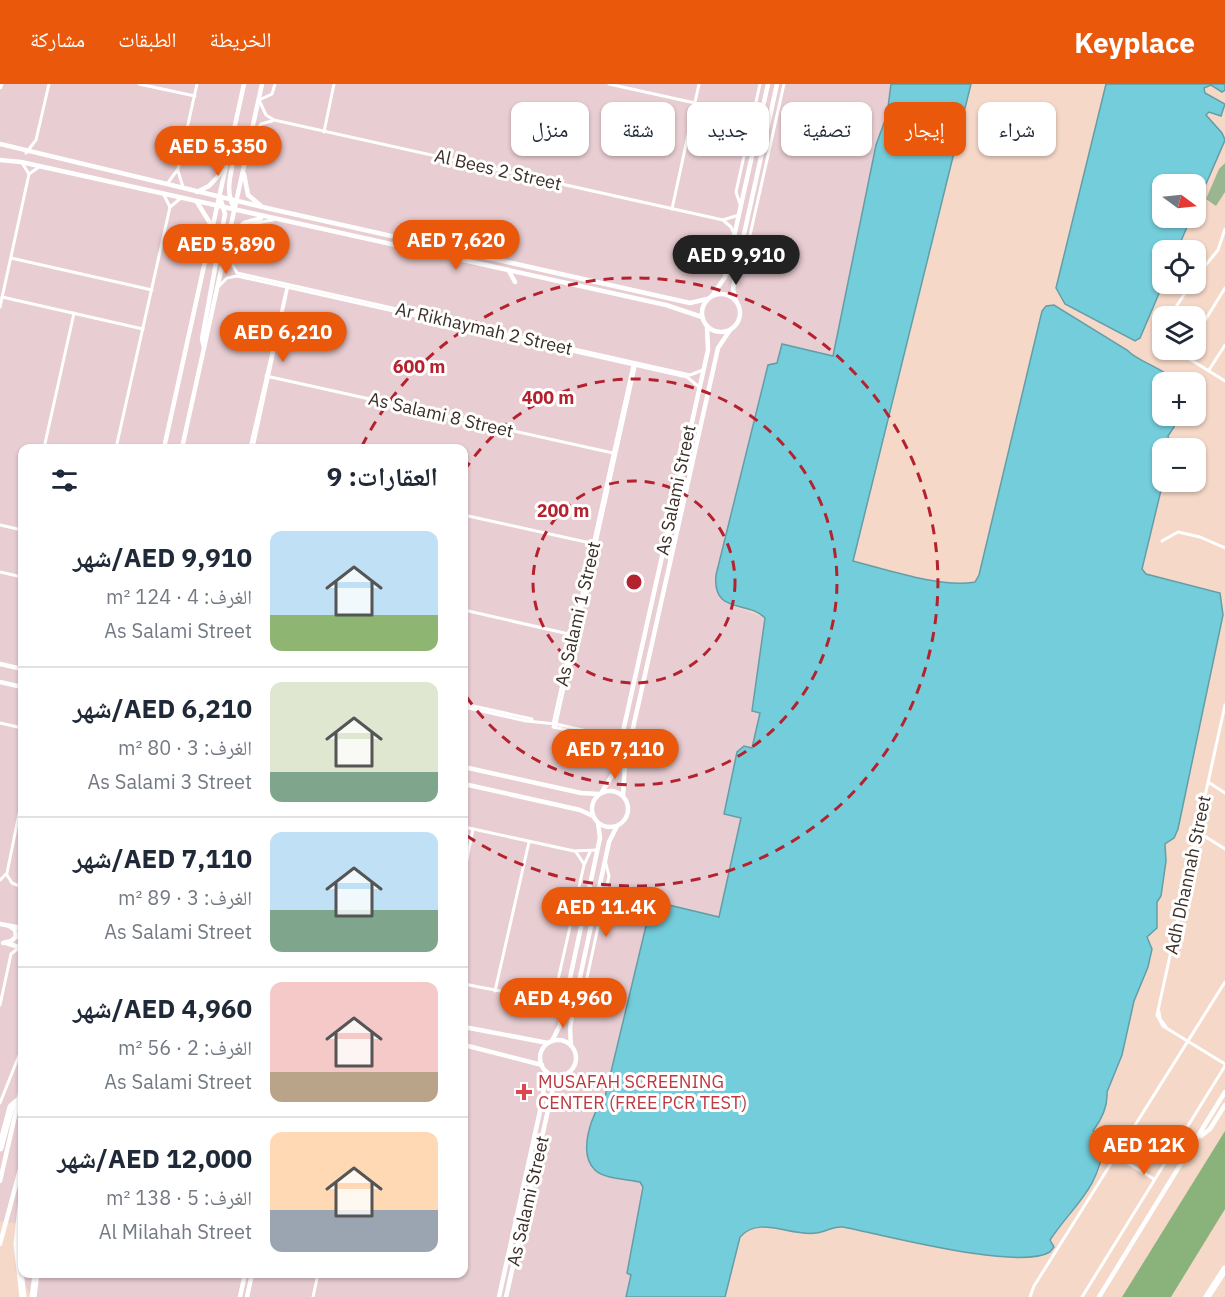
<!DOCTYPE html>
<html lang="ar">
<meta charset="utf-8">
<style>
body{margin:0;font-family:"IBM Plex Sans","Noto Naskh Arabic",sans-serif;background:#f2f2f3;color:#1f2937;direction:rtl;height:100vh;display:flex;flex-direction:column;font-size:22px;white-space:nowrap}
*{box-sizing:border-box;margin:0}
p{font-size:20px;color:#747a83}
.icon{flex:none;width:33px;height:33px;fill:none;stroke:currentColor;stroke-width:2;stroke-linecap:round;stroke-linejoin:round}
.map{position:relative;flex:1;overflow:hidden;direction:ltr}
.sheet{position:absolute;left:18px;top:360px;width:450px;height:834px;display:flex;flex-direction:column;background:#fff;border-radius:12px;box-shadow:0 2px 4px #0004;direction:rtl}
.sheet>*{flex:none}
.banner{position:absolute;left:486px;top:18px;width:570px;height:54px;direction:rtl;display:flex;gap:12px}
.needle{width:39px;rotate:105deg}
.fabs{position:absolute;left:1152px;top:90px;display:grid;gap:12px}
.fabs a{display:grid;place-items:center;width:54px;height:54px;border-radius:12px;background:#fff;box-shadow:0 2px 4px #0004;font-size:30px}
.price{position:absolute;translate:-50% -51px;padding:0 14px;border-radius:21px;background:#ea580c;color:#fff;font-size:20px;line-height:39px;filter:drop-shadow(0 2px 3px #0008)}
.price::after{content:'';position:absolute;left:50%;top:36px;width:18px;height:14px;margin-left:-9px;background:inherit;clip-path:polygon(0 0,100% 0,50% 100%)}
.price.active{background:#222;color:#fff}
ul{padding:0;list-style:none}
li{display:flex;align-items:center;gap:18px;height:150px;padding:0 30px}
li+li{border-top:2px solid #e0e1e3}
li span{display:grid;place-items:center;flex:none;width:168px;height:120px;border-radius:12px;color:#555}
li>.icon{margin-inline-start:auto}
span .icon{width:72px;height:72px;fill:#fffc;stroke-width:1}
li b{font-size:26px}
h2{display:flex;justify-content:space-between;align-items:center;height:72px;padding:0 30px;font-size:26px}
.pill{padding:0 21px;border-radius:12px;background:#fff;box-shadow:0 2px 4px #0004;font-size:21px;line-height:54px}
.pill.active{background:#ea580c;color:#fff}
header{display:flex;align-items:center;gap:36px;box-sizing:border-box;height:84px;padding:0 30px;background:#ea580c;color:#fff}
header strong{font-size:28px}
nav{display:flex;gap:33px;margin-inline-start:auto;font-size:21px}
.map>svg:first-child{display:block}
.industrial{fill:#e8cdd2}
.green{fill:#99b690}
.forest{fill:#8ab37c}
.water{fill:#74cddb;stroke:#639ea6;stroke-width:1.5}
.lines{fill:none;stroke-linecap:round;stroke-linejoin:round}
.street{stroke:#fff;stroke-width:3}
.secondary{stroke:#fff;stroke-width:4.5}
.highway{stroke:#fff;stroke-width:7}
.ring{fill:none;stroke:#b4222e;stroke-width:3;stroke-dasharray:10 8}
.health-dot{fill:#e0444e;stroke:#fff;stroke-width:2}
.labels{text-anchor:middle;stroke-width:6;stroke-linejoin:round;paint-order:stroke}
.street-label{font-size:18px;fill:#3b3029;stroke:#fff}
.health-label{font-size:18px;fill:#be3a42;stroke:#fff;text-anchor:start}
.centre{fill:#b4222e;stroke:#fff;stroke-width:3}
.ring-label{font-size:18px;text-anchor:middle;font-weight:bold;fill:#b4222e;stroke:#fff;stroke-width:6;stroke-linejoin:round;paint-order:stroke}
</style>
<header>
<strong>Keyplace</strong>
<nav><a>الخريطة</a><a>الطبقات</a><a>مشاركة</a></nav>
</header>
<div class="map">
<svg width="1225" height="1213" viewBox="0 0 1225 1213">
<rect width="100%" height="100%" fill="#f5d8c8"/>
<path class="industrial" d="M0 0H891L887 31 876 61 833 272 782 260 777 279 768 281 716 491 733 522 765 534 752 627 760 629 752 664 725 730 741 734 719 833 652 817 605 1013 597 1023 586 1059 600 1089 640 1098 643 1103 627 1189 631 1190 626 1213H31L22 1193V1156V1190H464V364H22V1140L0 1137Z"/>
<path class="green" d="M1225 79V108L1216 122 1206 115 1219 85Z"/>
<path class="forest" d="M1225 1047V1125L1171 1213H1122Z"/>
<g class="water">
<path d="M891 0H971L853 477C888 486 940 504 975 498L979 491 1042 227 1046 222 1054 221 1127 266C1138 278 1162 283 1177 298H1162V332L1177 333 1174 343 1168 352 1171 364H1162L1163 398 1142 485 1146 490 1220 509 1223 531 1178 745 1174 754 1165 760 1166 777 1161 812 1157 818V844L1147 853 1152 865 1148 883 1134 917 1122 971 1107 1008C1108 1023 1102 1035 1093 1047L1104 1058C1099 1106 1074 1120 1050 1156L1054 1163 1050 1168C1018 1187 884 1151 843 1143 832 1142 826 1148 816 1149 791 1153 759 1131 740 1153L725 1213H626L631 1191 627 1189 643 1103 640 1098C627 1095 604 1095 595 1086 577 1069 592 1028 605 1013L652 817 719 833 741 734 724 730 737 668 744 662 752 664 760 629 752 627 765 534C748 516 712 531 716 491L768 281 777 279 782 260 833 272 876 61 887 31Z"/>
<path d="M1106 0H1225V6L1222 8 1211 1 1204 4 1205 9 1225 20 1221 32 1209 28 1206 31 1222 49 1225 56 1196 123V100H1162V134H1191L1177 166H1162L1163 200 1140 254 1135 257 1065 220 1056 204Z"/>
</g>
<g class="lines">
<g class="street">
<path d="M139 0 195 12"/>
<path d="M275 0 272 10 259 16 266 31 274 36 723 136 739 131"/>
<path d="M609 0 695 19"/>
<path d="M324 48 334 0"/>
<path d="M252 52 261 40 272 37"/>
<path d="M26 69 36 56 49 0"/>
<path d="M22 79 29 90"/>
<path d="M178 87 183 103"/>
<path d="M167 100 178 85 197 0"/>
<path d="M164 111 170 123"/>
<path d="M740 120 736 108 760 0"/>
<path d="M672 125 699 0"/>
<path d="M273 136C240 141 238 145 231 178L237 189 690 291 703 286"/>
<path d="M724 137 731 143 734 150"/>
<path d="M11 174 152 206"/>
<path d="M737 182 744 178 784 0"/>
<path d="M1196 193 1218 166 1225 145"/>
<path d="M219 202 227 194 237 192 687 293 699 303"/>
<path d="M2 213 143 245"/>
<path d="M0 223 29 90 39 83"/>
<path d="M1170 232 1191 200"/>
<path d="M1162 244 1158 252 1162 258"/>
<path d="M1196 251 1225 204"/>
<path d="M1175 266 1225 297"/>
<path d="M1209 286 1225 261"/>
<path d="M266 292 613 369"/>
<path d="M44 364 74 229"/>
<path d="M116 364 170 123 181 114"/>
<path d="M250 364 287 203"/>
<path d="M253 364 288 202"/>
<path d="M464 431 595 460"/>
<path d="M0 441 22 446"/>
<path d="M1162 457 1178 448 1200 453 1225 464"/>
<path d="M0 488 22 493"/>
<path d="M464 526 573 551"/>
<path d="M464 620 532 635"/>
<path d="M1225 621 1157 931 1163 942 1225 980"/>
<path d="M464 623 526 637"/>
<path d="M527 637 556 640 636 279"/>
<path d="M0 639 22 644"/>
<path d="M556 640 609 652 622 648"/>
<path d="M553 643 609 655 618 665"/>
<path d="M555 643 553 640 633 281"/>
<path d="M1208 698 1225 709"/>
<path d="M464 743 574 767 597 766"/>
<path d="M1198 748 1225 765"/>
<path d="M576 768 584 780"/>
<path d="M464 790 473 745"/>
<path d="M7 791 12 799 22 803"/>
<path d="M0 796 7 789 22 715"/>
<path d="M464 900C496 907 536 910 562 930"/>
<path d="M495 907 529 758"/>
<path d="M0 921 11 870 20 863"/>
<path d="M556 923 555 909 584 781 590 768"/>
<path d="M574 925 585 903 609 792 605 776"/>
<path d="M1159 928 1160 935 1166 943"/>
<path d="M0 1019 22 964"/>
<path d="M1116 1072 1154 1095"/>
<path d="M313 1213 318 1190"/>
<path d="M1030 1213 1034 1202 1225 898"/>
<path d="M1082 1213 1225 982"/>
</g>
<g class="secondary">
<path d="M0 3 1 0"/>
<path d="M234 52C239 77 220 102 235 125"/>
<path d="M0 60 271 125 690 219 707 215"/>
<path d="M0 76 21 78 666 221 702 233"/>
<path d="M244 90 248 111 260 121"/>
<path d="M197 108 209 102 224 86"/>
<path d="M197 118 213 144"/>
<path d="M229 155 244 139 261 134"/>
<path d="M509 187 515 198"/>
<circle cx="721" cy="229" r="19"/>
<path d="M712 212 725 193 768 0"/>
<path d="M736 217 733 205 737 182 777 0"/>
<path d="M204 263 202 255 225 130 220 113"/>
<path d="M164 364 244 0"/>
<path d="M182 364 262 0"/>
<path d="M0 580 22 585"/>
<path d="M0 598 22 603"/>
<path d="M464 683 581 709 599 710"/>
<path d="M464 700 580 726 593 732"/>
<circle cx="610" cy="725" r="18"/>
<path d="M602 708 614 688 708 266 707 242"/>
<path d="M623 712 625 680 718 264 730 246"/>
<path d="M0 840 22 844"/>
<path d="M3 859 11 857 16 853 15 846 9 842"/>
<path d="M6 859 22 864"/>
<path d="M464 943 548 959"/>
<circle cx="558" cy="974" r="18"/>
<path d="M552 957 560 941 600 754 598 739"/>
<path d="M464 961 542 981"/>
<path d="M571 962 570 944 573 926 609 758 617 742"/>
<path d="M1201 1052 1210 1045 1225 1021"/>
<path d="M0 1097 22 1001"/>
<path d="M0 1160 22 1078"/>
<path d="M240 1213 245 1190"/>
<path d="M247 1213 252 1190"/>
<path d="M499 1213 542 1018 546 987"/>
<path d="M506 1213 553 1004 564 990"/>
<path d="M1099 1213 1225 1008"/>
</g>
<g class="highway">
<path d="M0 1064 11 1023 19 1016"/>
<path d="M22 1113 17 1160 23 1213"/>
<path d="M33 1213 36 1190"/>
<path d="M1207 1213 1225 1185"/>
</g>
</g>
<g class="ring">
<circle cx="634" cy="498" r="101"/>
<path d="M464 387A203 203 0 1 1 464 609"/>
<path d="M362 362A304 304 0 1 1 464 750"/>
</g>
<path class="health-dot" d="M521 999h6v6h6v6h-6v6h-6v-6h-6v-6h6z"/>
<g class="labels">
<g class="street-label">
<text transform="translate(498 86) rotate(13)" y="6">Al Bees 2 Street</text>
<text transform="translate(484 245) rotate(13)" y="6">Ar Rikhaymah 2 Street</text>
<text transform="translate(441 331) rotate(13)" y="6">As Salami 8 Street</text>
<text transform="translate(676 406) rotate(-78)" y="6">As Salami Street</text>
<text transform="translate(578 530) rotate(-77)" y="6">As Salami 1 Street</text>
<text transform="translate(1188 791) rotate(-78)" y="6">Adh Dhannah Street</text>
<text transform="translate(528 1117) rotate(-77)" y="6">As Salami Street</text>
</g>
<g class="health-label">
<text x="538" y="1004">MUSAFAH SCREENING<tspan x="538" dy="21">CENTER (FREE PCR TEST)</tspan></text>
</g>
</g>
<circle cx="634" cy="498" r="9" class="centre"/>
<g class="ring-label">
<text x="419" y="289">600 m</text>
<text x="548" y="320">400 m</text>
<text x="563" y="433">200 m</text>
</g>
</svg>
<div class="fabs">
<a><svg class="needle" viewBox="-14 -14 28 28"><path d="M0-13l5 13h-10z" fill="#e53935"/><path d="M0 13l5-13h-10z" fill="#747a83"/></svg></a>
<a><svg class="icon" aria-label="locate" viewBox="0 0 24 24"><circle cx="12" cy="12" r="6"/><path d="M12 2v4M12 18v4M2 12h4M18 12h4"/></svg></a>
<a><svg class="icon" aria-label="layers" viewBox="0 0 24 24"><path d="M12 4l9 5-9 5-9-5zM3 14l9 5 9-5"/></svg></a>
<a>+</a>
<a>−</a>
</div>
<b class="price" style="left:218px;top:93px">AED 5,350</b>
<b class="price" style="left:456px;top:187px">AED 7,620</b>
<b class="price" style="left:226px;top:191px">AED 5,890</b>
<b class="price active" style="left:736px;top:202px">AED 9,910</b>
<b class="price" style="left:283px;top:279px">AED 6,210</b>
<b class="price" style="left:615px;top:696px">AED 7,110</b>
<b class="price" style="left:606px;top:854px">AED 11.4K</b>
<b class="price" style="left:563px;top:945px">AED 4,960</b>
<b class="price" style="left:1144px;top:1092px">AED 12K</b>
<div class="banner">
<a class="pill">شراء</a>
<a class="pill active">إيجار</a>
<a class="pill">تصفية</a>
<a class="pill">جديد</a>
<a class="pill">شقة</a>
<a class="pill">منزل</a>
</div>
<section class="sheet">
<h2>العقارات: 9<svg class="icon" aria-label="filters" viewBox="0 0 24 24"><path d="M4 7h16M4 17h16"/><circle cx="9" cy="7" r="2"/><circle cx="15" cy="17" r="2"/></svg></h2>
<ul>
<li><span style="background:linear-gradient(#bfe0f5 70%,#8fb573 0)"><svg class="icon" aria-label="home" viewBox="0 0 24 24"><path d="M3 11l9-7 9 7M6 9v11h12V9"/></svg></span><div><b>AED 9,910/شهر</b><p>الغرف: 4 · 124 m²</p><p>As Salami Street</p></div></li>
<li><span style="background:linear-gradient(#dfe7d0 75%,#7fa58c 0)"><svg class="icon" aria-label="home" viewBox="0 0 24 24"><path d="M3 11l9-7 9 7M6 9v11h12V9"/></svg></span><div><b>AED 6,210/شهر</b><p>الغرف: 3 · 80 m²</p><p>As Salami 3 Street</p></div></li>
<li><span style="background:linear-gradient(#bfe0f5 65%,#7fa58c 0)"><svg class="icon" aria-label="home" viewBox="0 0 24 24"><path d="M3 11l9-7 9 7M6 9v11h12V9"/></svg></span><div><b>AED 7,110/شهر</b><p>الغرف: 3 · 89 m²</p><p>As Salami Street</p></div></li>
<li><span style="background:linear-gradient(#f6c9c9 75%,#b9a48a 0)"><svg class="icon" aria-label="home" viewBox="0 0 24 24"><path d="M3 11l9-7 9 7M6 9v11h12V9"/></svg></span><div><b>AED 4,960/شهر</b><p>الغرف: 2 · 56 m²</p><p>As Salami Street</p></div></li>
<li><span style="background:linear-gradient(#ffd9b3 65%,#9aa5b1 0)"><svg class="icon" aria-label="home" viewBox="0 0 24 24"><path d="M3 11l9-7 9 7M6 9v11h12V9"/></svg></span><div><b>AED 12,000/شهر</b><p>الغرف: 5 · 138 m²</p><p>Al Milahah Street</p></div></li>
</ul>
</section>
</div>
